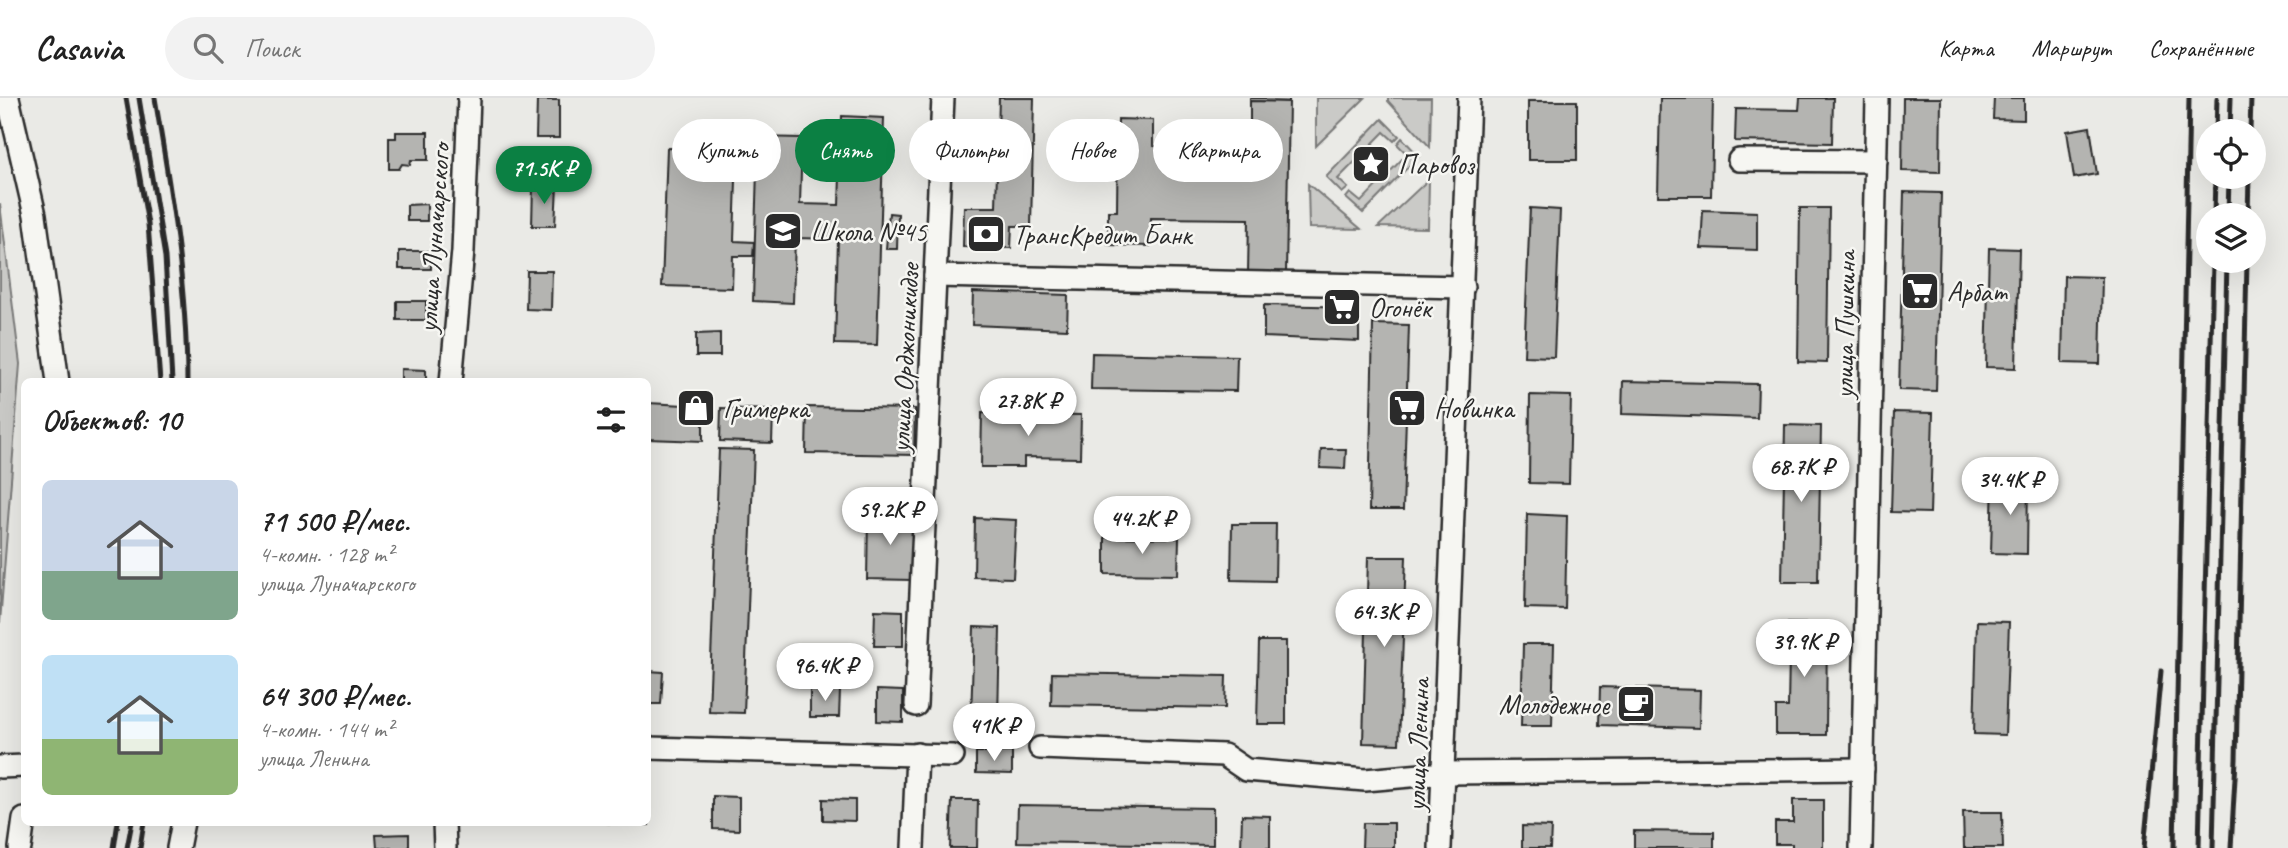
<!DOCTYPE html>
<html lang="ru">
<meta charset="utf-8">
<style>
body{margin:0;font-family:Caveat,sans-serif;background:#f2f2f2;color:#222;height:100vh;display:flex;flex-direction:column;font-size:26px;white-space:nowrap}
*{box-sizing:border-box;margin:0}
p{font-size:23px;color:#767676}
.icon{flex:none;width:38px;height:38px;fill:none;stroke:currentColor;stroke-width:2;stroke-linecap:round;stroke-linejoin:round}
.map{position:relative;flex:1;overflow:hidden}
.details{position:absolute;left:21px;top:280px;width:630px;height:448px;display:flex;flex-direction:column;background:#fff;border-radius:10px;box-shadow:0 7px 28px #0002}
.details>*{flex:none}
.guide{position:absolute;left:672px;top:21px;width:665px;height:63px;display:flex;gap:14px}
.controls{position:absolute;left:2196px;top:21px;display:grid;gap:14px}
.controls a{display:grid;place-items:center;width:70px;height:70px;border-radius:50%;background:#fff;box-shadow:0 7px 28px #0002;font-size:35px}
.price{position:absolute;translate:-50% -60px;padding:0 16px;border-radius:24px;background:#fff;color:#222;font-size:23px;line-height:46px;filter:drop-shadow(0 2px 4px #0008)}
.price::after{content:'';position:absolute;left:50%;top:42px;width:21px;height:16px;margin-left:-10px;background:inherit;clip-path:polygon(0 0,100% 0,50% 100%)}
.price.selected{background:#0b8043;color:#fff}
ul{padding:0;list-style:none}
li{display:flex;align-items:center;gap:21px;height:175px;padding:0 21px}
li span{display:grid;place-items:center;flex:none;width:196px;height:140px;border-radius:10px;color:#555}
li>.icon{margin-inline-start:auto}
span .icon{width:84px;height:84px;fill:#fffc;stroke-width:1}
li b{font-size:30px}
h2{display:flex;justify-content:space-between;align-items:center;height:84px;padding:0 21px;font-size:30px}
.chip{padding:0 24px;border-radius:32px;background:#fff;box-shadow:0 7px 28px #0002;font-size:24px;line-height:63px}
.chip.selected{background:#0b8043;color:#fff}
header{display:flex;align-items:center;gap:42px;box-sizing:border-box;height:98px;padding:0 35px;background:#fff;border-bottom:2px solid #e0e0e0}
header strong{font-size:33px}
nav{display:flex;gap:38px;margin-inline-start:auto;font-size:24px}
.search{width:490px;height:63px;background:#f2f2f2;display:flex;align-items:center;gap:18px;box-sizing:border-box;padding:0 24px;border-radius:38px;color:#767676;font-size:26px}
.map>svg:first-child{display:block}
.green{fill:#cacac7;stroke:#7a7a79;stroke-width:2}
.building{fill:#b4b4b1;stroke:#2b2b2b;stroke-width:2}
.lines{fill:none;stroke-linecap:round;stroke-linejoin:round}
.minor-casing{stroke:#2b2b2b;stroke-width:26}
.minor{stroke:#f6f6f2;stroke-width:21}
.rail{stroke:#2b2b2b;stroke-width:5}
.labels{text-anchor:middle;stroke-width:5;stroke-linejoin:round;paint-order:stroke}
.poi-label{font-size:28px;fill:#2b2b2b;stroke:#f6f6f2;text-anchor:start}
.street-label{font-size:28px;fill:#2b2b2b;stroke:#f6f6f2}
</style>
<header>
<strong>Casavia</strong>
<div class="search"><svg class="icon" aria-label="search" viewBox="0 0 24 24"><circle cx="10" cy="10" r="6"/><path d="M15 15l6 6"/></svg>Поиск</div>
<nav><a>Карта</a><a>Маршрут</a><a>Сохранённые</a></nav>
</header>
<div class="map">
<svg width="2288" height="750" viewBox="0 0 2288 750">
<rect width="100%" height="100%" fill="#eaeae6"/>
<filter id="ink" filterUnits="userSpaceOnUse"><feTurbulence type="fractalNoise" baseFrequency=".0143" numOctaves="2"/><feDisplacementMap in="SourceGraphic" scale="14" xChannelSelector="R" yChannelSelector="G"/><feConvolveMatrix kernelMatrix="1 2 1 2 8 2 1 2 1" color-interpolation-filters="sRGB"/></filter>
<g filter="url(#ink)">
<g class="green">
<path d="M1316 0H1365L1316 48Z"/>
<path d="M1388 0H1431L1430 49 1388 3Z"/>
<path d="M1382 21 1399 38 1394 43 1384 34 1338 81 1348 90 1342 95 1326 79Z"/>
<path d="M1402 40 1419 58 1363 115 1346 100 1350 95 1361 104 1407 56 1397 46Z"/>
<path d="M1429 81 1428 130 1378 129Z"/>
<path d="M1308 86 1361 131 1309 130Z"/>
<path d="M0 106 20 266 0 525Z"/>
</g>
<g class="building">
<path d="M999 0H1034L1031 128H1012L1011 150 963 149 964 109H996Z"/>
<path d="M1250 0H1289V4L1250 3Z"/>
<path d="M1660 0H1713L1711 98H1658Z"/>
<path d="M1800 0H1833L1832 45 1735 43 1736 11 1799 12Z"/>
<path d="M1903 0H1941L1940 74 1902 73Z"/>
<path d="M1994 0H2024V22L1993 21Z"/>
<path d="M537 2H559V40H536Z"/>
<path d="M1250 3 1289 4 1286 175H1248L1249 121 1151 120 1150 148 1108 147V113H1117L1118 21 1153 22V48L1250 49Z"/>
<rect x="1528" y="3" width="49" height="59"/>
<path d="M842 18 884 20 877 247 835 246 838 141 795 140 793 205 753 203 758 39 802 40 800 106 839 107Z"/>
<path d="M2090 29 2097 76 2074 80 2067 33Z"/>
<path d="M396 34H428V62H411L410 67 402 66 399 71H389V40H396Z"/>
<path d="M667 50 737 52 734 143 754 144 753 158H733L732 190 662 188Z"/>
<path d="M533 87 557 88 555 128H532Z"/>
<path d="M1904 94 1941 95 1936 293 1899 292Z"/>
<path d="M427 106V123H407V107Z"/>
<path d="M1530 110 1560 112 1554 259 1524 258Z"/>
<path d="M1800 110H1829L1827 265 1798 264Z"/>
<path d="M1703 112 1757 114V152L1701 150Z"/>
<path d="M889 115 898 116 897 151H886L887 138 880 137 881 126H888Z"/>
<path d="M1989 150 2019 151 2016 270 1986 269Z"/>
<rect x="399" y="153" width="32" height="18"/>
<path d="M527 173H552L551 212 526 211Z"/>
<path d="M2064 178 2102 179 2100 266 2062 265Z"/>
<path d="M973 194 1068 197 1067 231 972 227Z"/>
<rect x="397" y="203" width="29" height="19"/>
<path d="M1264 207 1359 209V243L1264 239Z"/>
<path d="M1373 226 1409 227 1403 412H1369Z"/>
<path d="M720 235V258H696V236Z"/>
<path d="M1092 255 1237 258 1236 293 1091 291Z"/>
<path d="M401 271 426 272V284H401Z"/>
<path d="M1623 283 1758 286 1757 320 1622 316Z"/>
<path d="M1530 297 1571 298 1569 386 1529 385Z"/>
<path d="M648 305 703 308V343L648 341Z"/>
<path d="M807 309 915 311 914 357 806 355Z"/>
<path d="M721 310 773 312 772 345 720 343Z"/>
<path d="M1894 314 1933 315 1930 415 1891 414Z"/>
<path d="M982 315 1081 317 1080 360 1024 359V369H981Z"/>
<path d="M1785 327 1821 328 1818 484H1782Z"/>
<path d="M719 351 754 352 744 615 709 614Z"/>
<path d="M1321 351H1346L1345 371 1320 370Z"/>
<path d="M1993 381 2028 382 2027 456 1991 455Z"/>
<path d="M1527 416 1567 418 1565 511 1525 510Z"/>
<path d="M868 417 913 418 911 482 867 481Z"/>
<path d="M975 420 1016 422 1013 480 974 479Z"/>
<path d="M1232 426H1276L1275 483 1231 482Z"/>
<path d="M1105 439 1179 440 1178 477 1105 476Z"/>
<path d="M1368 459H1406L1399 646 1363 645Z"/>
<path d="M875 512 903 513V548H874Z"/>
<path d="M1977 523 2009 524 2005 637 1974 636Z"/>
<path d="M1778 525 1827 526 1826 637H1776V609H1788L1789 558H1777Z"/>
<path d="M974 529 1000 530 998 620 971 619Z"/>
<path d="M1259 543H1286V626H1257Z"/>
<path d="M1523 546H1554L1552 628H1521Z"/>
<path d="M648 573 663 574 661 606H648Z"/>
<path d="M1052 575 1226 578 1225 610 1051 607Z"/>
<path d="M1600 589 1700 592 1699 630 1599 627Z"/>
<path d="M810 591 840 592 839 619H810Z"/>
<path d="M877 592 903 593V624L877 623Z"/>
<path d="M976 654H1012V676L976 675Z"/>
<path d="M648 689 650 690 649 727 605 725 648 724Z"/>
<path d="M713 698 739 699V732L713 731Z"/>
<path d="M823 701 855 702V723L823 722Z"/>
<path d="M952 702H978L977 750H950Z"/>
<path d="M1793 702H1823V750H1792V746H1775V724H1793Z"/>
<path d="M1018 707 1213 710V747L1017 744Z"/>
<path d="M1963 714H2002L2003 750H1964Z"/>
<path d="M1242 717 1270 718V750H1241Z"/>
<path d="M1363 725H1394V750H1362Z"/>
<path d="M1522 728 1551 729 1550 750H1522Z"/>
<path d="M1634 733 1714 734V750H1634Z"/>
<path d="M409 736V750H377L376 737Z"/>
</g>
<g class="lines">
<g class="minor-casing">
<g id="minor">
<path d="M8 0 35 117 58 284"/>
<path d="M1739 62 1876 63"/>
<path d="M935 178 1463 189"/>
<path d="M451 284 463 153 469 0"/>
<path d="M916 607 943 0"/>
<path d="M648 650 953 658"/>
<path d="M1040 650 1224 657 1246 672 1365 682 1444 675 1863 671"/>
<path d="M0 669 24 668"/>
<path d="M444 724 445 750"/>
<path d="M20 750 24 721"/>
<path d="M178 750 183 724"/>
<path d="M913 750 917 656"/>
<path d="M1440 750 1469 0"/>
<path d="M1861 750 1877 0"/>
</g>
</g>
<use href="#minor" class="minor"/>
<g class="rail">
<path d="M126 0 148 126 160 284"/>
<path d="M139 0 165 159 172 284"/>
<path d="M155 0C171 94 187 188 187 284"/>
<path d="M2216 33 2217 0"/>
<path d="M2230 33 2231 0"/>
<path d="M2250 33 2251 0"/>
<path d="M2214 117 2215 79"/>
<path d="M2228 117 2229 79"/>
<path d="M2248 117 2249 79"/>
<path d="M114 750 118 724"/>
<path d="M127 750 132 724"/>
<path d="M140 750 144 724"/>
<path d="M2144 750 2161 573"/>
<path d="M2174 750 2189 0"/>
<path d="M2199 750 2213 163"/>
<path d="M2213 750 2227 163"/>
<path d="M2231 750 2236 662 2247 163"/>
</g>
</g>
</g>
<defs>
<g id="sight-square" transform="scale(2.0125)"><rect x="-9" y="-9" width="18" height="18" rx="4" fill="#2b2b2b" stroke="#f6f6f2"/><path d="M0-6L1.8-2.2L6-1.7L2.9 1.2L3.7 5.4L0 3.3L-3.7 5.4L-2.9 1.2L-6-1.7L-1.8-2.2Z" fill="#fff"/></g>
<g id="school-square" transform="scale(2.0125)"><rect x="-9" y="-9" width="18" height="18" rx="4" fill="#2b2b2b" stroke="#f6f6f2"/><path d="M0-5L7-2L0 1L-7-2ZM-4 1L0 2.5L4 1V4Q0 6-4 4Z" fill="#fff"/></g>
<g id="bank-square" transform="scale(2.0125)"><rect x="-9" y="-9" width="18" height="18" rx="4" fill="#2b2b2b" stroke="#f6f6f2"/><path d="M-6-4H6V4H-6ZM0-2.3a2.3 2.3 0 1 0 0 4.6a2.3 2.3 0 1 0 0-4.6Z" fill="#fff"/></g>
<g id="supermarket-square" transform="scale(2.0125)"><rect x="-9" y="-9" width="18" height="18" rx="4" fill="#2b2b2b" stroke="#f6f6f2"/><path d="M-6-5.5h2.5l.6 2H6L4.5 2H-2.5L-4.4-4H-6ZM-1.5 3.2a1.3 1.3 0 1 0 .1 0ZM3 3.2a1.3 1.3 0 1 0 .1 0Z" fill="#fff"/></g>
<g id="shop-square" transform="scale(2.0125)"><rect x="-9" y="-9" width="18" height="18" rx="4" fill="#2b2b2b" stroke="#f6f6f2"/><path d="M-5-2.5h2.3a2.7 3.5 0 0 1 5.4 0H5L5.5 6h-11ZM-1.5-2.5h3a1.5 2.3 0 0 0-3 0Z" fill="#fff"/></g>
<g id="cafe-square" transform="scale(2.0125)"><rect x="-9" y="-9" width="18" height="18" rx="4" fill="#2b2b2b" stroke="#f6f6f2"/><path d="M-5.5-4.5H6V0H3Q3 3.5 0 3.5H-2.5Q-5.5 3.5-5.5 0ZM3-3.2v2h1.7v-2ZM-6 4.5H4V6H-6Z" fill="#fff"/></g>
</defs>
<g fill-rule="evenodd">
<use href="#sight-square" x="1371" y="66"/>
<use href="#school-square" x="783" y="133"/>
<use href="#bank-square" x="986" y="136"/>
<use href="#supermarket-square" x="1920" y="193"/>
<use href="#supermarket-square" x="1342" y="209"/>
<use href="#shop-square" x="696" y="310"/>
<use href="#supermarket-square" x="1407" y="310"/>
<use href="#cafe-square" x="1636" y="606"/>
</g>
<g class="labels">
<g class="poi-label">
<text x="1398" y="76">Паровоз</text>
<text x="810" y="143">Школа №45</text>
<text x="1013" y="146">ТрансКредит Банк</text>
<text x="1947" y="203">Арбат</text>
<text x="1369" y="219">Огонёк</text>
<text x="723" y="320">Гримерка</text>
<text x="1434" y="320">Новинка</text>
<text x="1609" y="616" text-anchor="end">Молодежное</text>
</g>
<g class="street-label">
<text transform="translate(433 140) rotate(-86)" y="10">улица Луначарского</text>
<text transform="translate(1844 227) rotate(-89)" y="10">улица Пушкина</text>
<text transform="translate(904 260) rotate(-87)" y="10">улица Орджоникидзе</text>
<text transform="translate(1417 647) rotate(-88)" y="10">улица Ленина</text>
</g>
</g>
</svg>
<div class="controls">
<a><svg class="icon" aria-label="locate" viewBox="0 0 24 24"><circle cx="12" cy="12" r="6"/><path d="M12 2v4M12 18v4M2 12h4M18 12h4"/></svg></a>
<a><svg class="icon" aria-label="layers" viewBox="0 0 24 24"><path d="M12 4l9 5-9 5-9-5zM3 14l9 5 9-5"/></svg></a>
</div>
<b class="price selected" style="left:544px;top:108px">71.5K ₽</b>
<b class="price" style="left:1028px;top:340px">27.8K ₽</b>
<b class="price" style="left:1801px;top:406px">68.7K ₽</b>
<b class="price" style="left:2010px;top:419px">34.4K ₽</b>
<b class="price" style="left:890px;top:449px">59.2K ₽</b>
<b class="price" style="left:1142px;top:458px">44.2K ₽</b>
<b class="price" style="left:1384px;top:551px">64.3K ₽</b>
<b class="price" style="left:1804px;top:581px">39.9K ₽</b>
<b class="price" style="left:825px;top:605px">96.4K ₽</b>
<b class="price" style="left:994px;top:665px">41K ₽</b>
<div class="guide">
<a class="chip">Купить</a>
<a class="chip selected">Снять</a>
<a class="chip">Фильтры</a>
<a class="chip">Новое</a>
<a class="chip">Квартира</a>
</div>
<section class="details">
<h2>Объектов: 10<svg class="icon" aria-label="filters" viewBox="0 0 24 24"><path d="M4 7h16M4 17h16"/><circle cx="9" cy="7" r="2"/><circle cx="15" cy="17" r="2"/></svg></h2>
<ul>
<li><span style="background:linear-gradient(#c9d6e8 65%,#7fa58c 0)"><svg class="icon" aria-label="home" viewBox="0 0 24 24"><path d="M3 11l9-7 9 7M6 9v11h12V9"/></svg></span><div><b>71 500 ₽/мес.</b><p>4-комн. · 128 m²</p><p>улица Луначарского</p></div></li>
<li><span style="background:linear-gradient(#bfe0f5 60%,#8fb573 0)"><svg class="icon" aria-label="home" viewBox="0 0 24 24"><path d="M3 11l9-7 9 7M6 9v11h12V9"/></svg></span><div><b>64 300 ₽/мес.</b><p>4-комн. · 144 m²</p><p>улица Ленина</p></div></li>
</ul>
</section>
</div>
